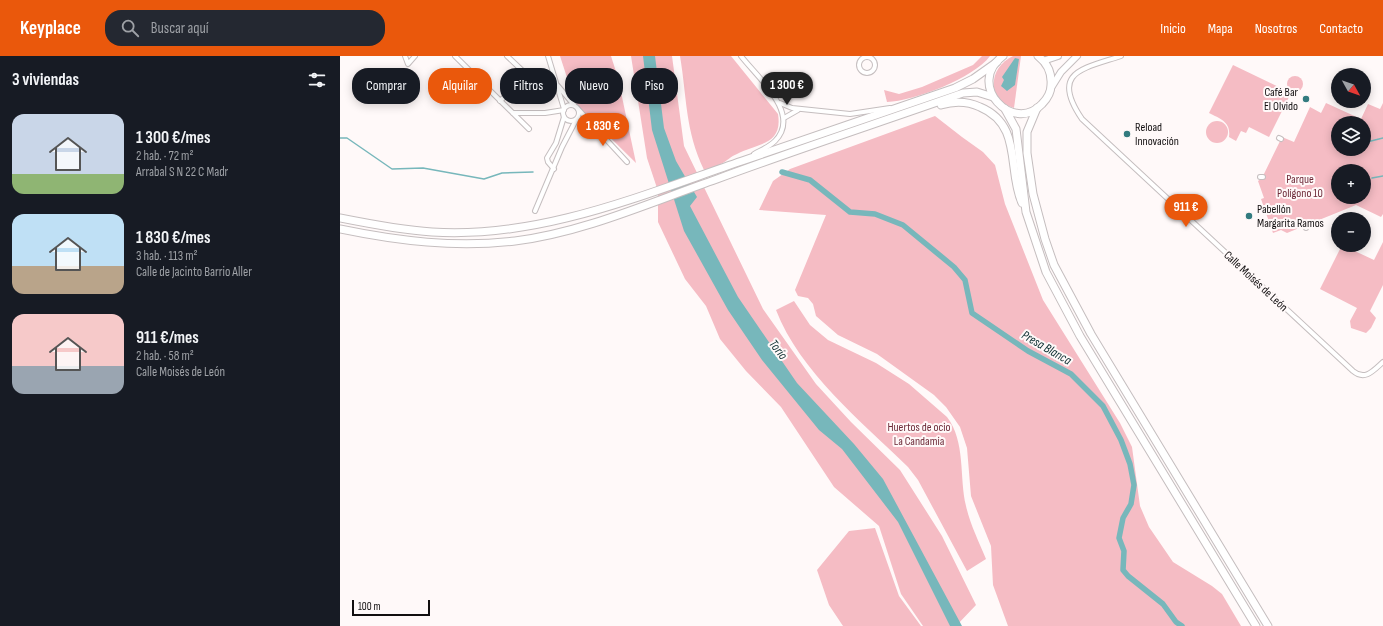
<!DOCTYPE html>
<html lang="es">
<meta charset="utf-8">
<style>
body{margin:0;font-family:"Sofia Sans Condensed",sans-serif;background:#242831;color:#f1f3f6;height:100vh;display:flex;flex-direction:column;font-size:15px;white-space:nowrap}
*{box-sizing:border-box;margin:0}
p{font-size:13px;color:#9ea1a6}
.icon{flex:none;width:22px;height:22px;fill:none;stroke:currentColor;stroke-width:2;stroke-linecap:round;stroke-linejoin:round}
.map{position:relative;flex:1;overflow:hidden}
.sheet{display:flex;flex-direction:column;background:#171b24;width:340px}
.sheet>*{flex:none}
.banner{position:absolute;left:12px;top:12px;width:380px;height:36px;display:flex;gap:8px}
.needle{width:26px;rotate:130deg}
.tools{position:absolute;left:991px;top:12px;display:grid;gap:8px}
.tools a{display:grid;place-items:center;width:40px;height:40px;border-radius:50%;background:#171b24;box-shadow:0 2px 10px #0003;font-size:20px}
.scale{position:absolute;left:12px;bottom:10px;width:78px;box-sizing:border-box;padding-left:4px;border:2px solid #120f10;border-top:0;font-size:11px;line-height:14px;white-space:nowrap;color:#120f10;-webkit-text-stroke:3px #fff9f9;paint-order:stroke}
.price{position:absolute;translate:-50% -34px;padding:0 9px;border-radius:14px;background:#ea580c;color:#fff;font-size:13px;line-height:26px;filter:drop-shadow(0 1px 2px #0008)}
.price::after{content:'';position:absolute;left:50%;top:24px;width:12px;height:9px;margin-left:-6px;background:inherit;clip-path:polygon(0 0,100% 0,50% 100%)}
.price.active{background:#222;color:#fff}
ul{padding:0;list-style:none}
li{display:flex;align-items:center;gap:12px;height:100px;padding:0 12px}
li span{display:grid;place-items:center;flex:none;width:112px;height:80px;border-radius:12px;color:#555}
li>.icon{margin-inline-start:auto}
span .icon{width:48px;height:48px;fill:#fffc;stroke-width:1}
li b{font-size:17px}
h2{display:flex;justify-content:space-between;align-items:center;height:48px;padding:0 12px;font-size:17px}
.pill{padding:0 14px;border-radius:16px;background:#171b24;box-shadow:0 2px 10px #0003;font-size:14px;line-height:36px}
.pill.active{background:#ea580c;color:#fff}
header{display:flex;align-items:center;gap:24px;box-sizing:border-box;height:56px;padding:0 20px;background:#ea580c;color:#fff}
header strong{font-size:19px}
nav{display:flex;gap:22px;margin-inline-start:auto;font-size:14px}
.search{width:280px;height:36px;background:#242831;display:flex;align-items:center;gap:10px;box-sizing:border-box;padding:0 14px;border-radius:16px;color:#9ea1a6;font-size:15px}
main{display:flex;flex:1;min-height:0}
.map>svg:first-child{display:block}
.green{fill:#f5bcc4;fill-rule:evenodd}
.water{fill:#77b7bb}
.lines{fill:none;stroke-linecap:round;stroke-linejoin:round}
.stream{stroke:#77b7bb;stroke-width:1.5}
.canal{stroke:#77b7bb;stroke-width:5.5}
.street-casing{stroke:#c5bebf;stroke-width:6}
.primary-casing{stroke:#c5bebf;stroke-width:8}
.highway-casing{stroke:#c5bebf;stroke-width:9}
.street{stroke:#fff;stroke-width:4}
.primary{stroke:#fff;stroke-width:6}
.highway{stroke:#fff;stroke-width:7}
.poi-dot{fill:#327b7f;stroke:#fff9f9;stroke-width:1.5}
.labels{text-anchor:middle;stroke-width:4;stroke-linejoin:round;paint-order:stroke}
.poi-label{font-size:12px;fill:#120f10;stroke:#fff9f9;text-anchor:start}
.park-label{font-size:12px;fill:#6d2a38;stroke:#fff9f9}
.street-label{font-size:12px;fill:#120f10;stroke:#fff9f9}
.water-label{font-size:13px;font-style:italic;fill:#0e3032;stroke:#fff9f9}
</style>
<header>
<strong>Keyplace</strong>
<div class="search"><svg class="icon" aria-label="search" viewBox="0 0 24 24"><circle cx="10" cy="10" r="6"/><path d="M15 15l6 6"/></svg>Buscar aquí</div>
<nav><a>Inicio</a><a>Mapa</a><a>Nosotros</a><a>Contacto</a></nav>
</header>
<main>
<section class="sheet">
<h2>3 viviendas<svg class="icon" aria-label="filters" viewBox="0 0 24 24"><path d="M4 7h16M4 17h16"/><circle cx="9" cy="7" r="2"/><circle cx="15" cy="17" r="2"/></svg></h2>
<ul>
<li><span style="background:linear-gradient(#c9d6e8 75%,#8fb573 0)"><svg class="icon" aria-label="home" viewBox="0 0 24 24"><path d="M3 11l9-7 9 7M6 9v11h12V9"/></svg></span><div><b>1 300 €/mes</b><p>2 hab. · 72 m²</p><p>Arrabal S N 22 C Madr</p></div></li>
<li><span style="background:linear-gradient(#bfe0f5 65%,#b9a48a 0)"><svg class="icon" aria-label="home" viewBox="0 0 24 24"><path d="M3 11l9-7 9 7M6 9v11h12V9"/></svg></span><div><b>1 830 €/mes</b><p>3 hab. · 113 m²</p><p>Calle de Jacinto Barrio Aller</p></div></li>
<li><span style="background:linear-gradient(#f6c9c9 65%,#9aa5b1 0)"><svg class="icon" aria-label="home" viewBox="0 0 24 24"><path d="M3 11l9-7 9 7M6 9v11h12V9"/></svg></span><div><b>911 €/mes</b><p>2 hab. · 58 m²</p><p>Calle Moisés de León</p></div></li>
</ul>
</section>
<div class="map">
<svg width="1043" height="570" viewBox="0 0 1043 570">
<rect width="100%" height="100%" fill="#fff9f9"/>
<g class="green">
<path d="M220 0H271L278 22 296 107 227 39 232 37Z"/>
<path d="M291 0H332L344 90 423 253 476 328 511 366 560 414 602 480 636 549 616 570H583L561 538 539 470 494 431 441 351 406 315 380 283 366 250 345 223 318 166V135L307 102Z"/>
<path d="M340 0H391L438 58C443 89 418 87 397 98 391 100 387 105 381 108 376 111 370 112 364 114 345 74 347 42 340 0Z"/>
<path d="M642 0H650C634 22 574 45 547 46L544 34 559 38 582 31 633 9Z"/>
<path d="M673 0H681L674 52C645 44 649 11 673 0Z"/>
<path d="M893 9 951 37 929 81 909 71 906 77 901 75 896 85 889 81C891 66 881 63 869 57Z"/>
<circle cx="955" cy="28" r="8"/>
<path d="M986 47 1021 63 1028 48 1040 53 1043 47V158L1041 161 1016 149 947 177 941 174 933 177 921 143 924 142 918 125 922 122 942 81 954 86 970 51 981 57ZM998 67H1024V93H998ZM998 115H1024V141H998Z"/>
<path d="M595 60 622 81 643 96 655 109 665 148 703 244 780 367 792 391 800 450 809 471 833 506 872 530 882 538 901 570H668L653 529 651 490 631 440 627 392 620 371 606 351 594 339 537 298 498 279 476 260 473 248 468 242 458 240 455 234 486 159 419 154 433 125 450 113Z"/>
<circle cx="877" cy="76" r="11"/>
<path d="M1043 186V229L1030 255 1036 262 1031 272 1026 277 1011 272 1010 265 1017 252 980 233 1000 193 1004 190 1034 204Z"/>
<path d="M454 245 470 269 488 284 536 307 569 328 607 361C626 386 619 421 626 450 630 468 639 486 646 503L627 515 578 424 568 411C521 365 460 316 436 254Z"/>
<path d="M535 472 559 540 581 570H503L489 549 477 514 509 475Z"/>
</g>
<g class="water">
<path d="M303 0H315L324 72 336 105 357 141 350 150 398 241 457 327 514 388 543 423 622 570H610L558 466 502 393 479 374 422 304 388 254 344 175 312 74Z"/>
<path d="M675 2 679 3 675 29 667 35 661 30 664 24 662 21Z"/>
</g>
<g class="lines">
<g class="stream">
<path d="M0 82H7L52 113 83 112 144 123 162 117 193 116"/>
<path d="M1027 86 1043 82"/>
<path d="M1032 122 1043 120"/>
</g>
<path class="canal" d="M442 116 470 124 510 156 535 158 563 169 614 211 625 224 632 257 688 295 731 318 763 350 781 384 790 408 794 429 791 448 783 462 779 482 784 495 783 514 788 520 823 548 836 566 842 570"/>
<g class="street-casing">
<g id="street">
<path d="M65 0 68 8 75 0"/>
<path d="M115 0 189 73"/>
<path d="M208 0 224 53"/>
<path d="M401 0C417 21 462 58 435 85 429 91 421 94 414 98"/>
<path d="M781 0C742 13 710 16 742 63L1013 315C1025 325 1033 315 1043 306"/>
<circle cx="527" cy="9" r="8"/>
<path d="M218 30 234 49"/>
<path d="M160 45 187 19 167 0"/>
<path d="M440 47 452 52 510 58 550 52"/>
<circle cx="231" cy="57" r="8"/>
<path d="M238 53 287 106"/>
<path d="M173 57H205L224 54"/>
<path d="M444 62 458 54"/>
<path d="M939 82 941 83"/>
<path d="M214 113 208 106 207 102 216 87 224 61"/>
<path d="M920 121H923"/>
<path d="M195 155 222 91 236 64"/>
<path d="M966 169V172"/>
</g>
</g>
<g class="primary-casing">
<g id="primary">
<path d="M703 5 718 0"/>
<path d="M711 32 721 16 737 0"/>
</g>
</g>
<g class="highway-casing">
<g id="highway">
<path d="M663 0C625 28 673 79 702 48 707 43 711 36 711 29 712 17 707 7 698 0"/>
<path d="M601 49C614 45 627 45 640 51 683 69 667 114 682 147"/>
<path d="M697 52 687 76V97L693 138 705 183 714 209 751 278 928 570"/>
<path d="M665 53 676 73 686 156 706 216 740 280 916 570"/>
<path d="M0 162C30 168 61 174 92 176 200 183 302 139 402 105 473 81 544 56 615 32L633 23 657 6"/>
<path d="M0 173C58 185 116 192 175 185 245 176 311 146 377 123 458 93 541 66 623 37L637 36 653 41"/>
</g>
</g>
<use href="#street" class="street"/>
<use href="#primary" class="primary"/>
<use href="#highway" class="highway"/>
</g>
<g class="poi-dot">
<circle cx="966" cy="43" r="4"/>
<circle cx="787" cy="78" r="4"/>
<circle cx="909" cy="160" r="4"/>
</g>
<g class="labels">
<g class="poi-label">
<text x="958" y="40" text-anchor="end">Café Bar<tspan x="958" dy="14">El Olvido</tspan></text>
<text x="795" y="75">Reload<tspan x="795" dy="14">Innovación</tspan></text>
<text x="917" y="157">Pabellón<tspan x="917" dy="14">Margarita Ramos</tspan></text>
</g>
<g class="park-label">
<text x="960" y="127">Parque<tspan x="960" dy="14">Polígono 10</tspan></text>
<text x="579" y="375">Huertos de ocio<tspan x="579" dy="14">La Candamia</tspan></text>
</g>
<g class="street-label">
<text transform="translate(916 225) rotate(43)" y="4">Calle Moisés de León</text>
</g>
<g class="water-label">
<text transform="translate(707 291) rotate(30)" y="5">Presa Blanca</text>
<text transform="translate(439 293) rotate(52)" y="5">Torío</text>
</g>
</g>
</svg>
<div class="tools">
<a><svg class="needle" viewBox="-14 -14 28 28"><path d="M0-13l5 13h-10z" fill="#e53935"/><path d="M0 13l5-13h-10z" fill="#9ea1a6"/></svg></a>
<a><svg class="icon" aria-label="layers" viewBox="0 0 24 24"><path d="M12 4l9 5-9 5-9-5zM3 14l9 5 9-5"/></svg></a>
<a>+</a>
<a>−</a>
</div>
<div class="scale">100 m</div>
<b class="price active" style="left:447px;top:50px">1 300 €</b>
<b class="price" style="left:263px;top:91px">1 830 €</b>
<b class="price" style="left:846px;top:172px">911 €</b>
<div class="banner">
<a class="pill">Comprar</a>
<a class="pill active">Alquilar</a>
<a class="pill">Filtros</a>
<a class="pill">Nuevo</a>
<a class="pill">Piso</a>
</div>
</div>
</main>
